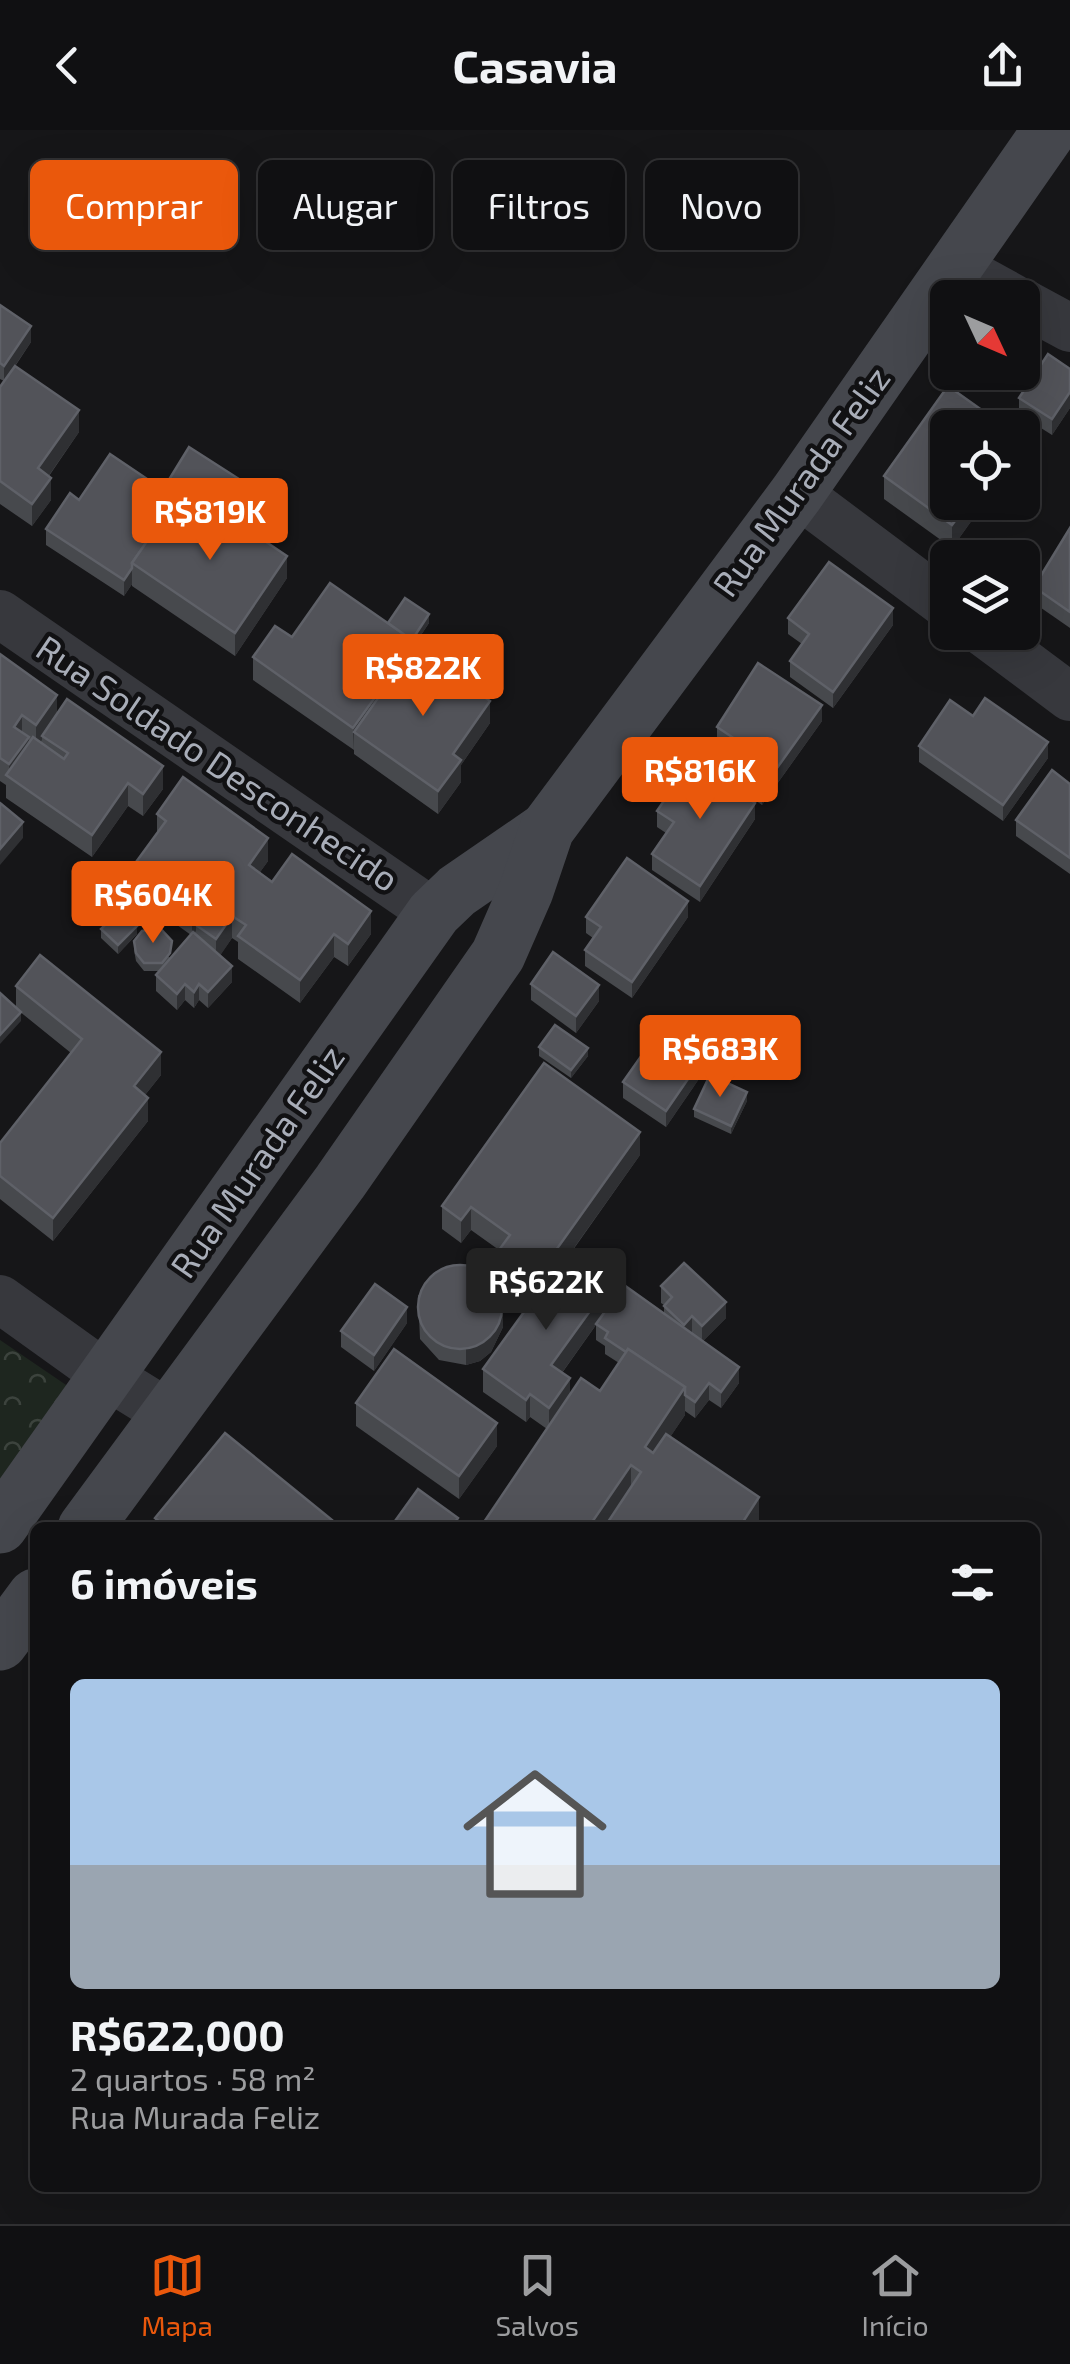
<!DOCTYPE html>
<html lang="pt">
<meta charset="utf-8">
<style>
body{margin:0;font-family:"Exo 2",sans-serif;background:#19191b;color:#f1f3f6;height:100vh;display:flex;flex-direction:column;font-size:38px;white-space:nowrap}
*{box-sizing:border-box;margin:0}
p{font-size:32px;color:#9c9d9f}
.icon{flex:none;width:55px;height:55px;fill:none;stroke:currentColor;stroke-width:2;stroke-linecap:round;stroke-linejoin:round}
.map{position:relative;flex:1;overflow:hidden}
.panel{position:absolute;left:30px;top:1392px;width:1010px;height:670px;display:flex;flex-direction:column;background:#101012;border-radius:15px;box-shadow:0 10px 40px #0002,0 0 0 2px #303032}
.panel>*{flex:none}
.guide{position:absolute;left:30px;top:30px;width:1010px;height:90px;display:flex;gap:20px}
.needle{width:65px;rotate:134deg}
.fabs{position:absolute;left:930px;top:150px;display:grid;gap:20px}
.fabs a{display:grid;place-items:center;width:110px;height:110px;border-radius:15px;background:#101012;box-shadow:0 10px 40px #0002,0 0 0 2px #303032;font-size:50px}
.price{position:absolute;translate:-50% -85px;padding:0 22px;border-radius:10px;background:#ea580c;color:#fff;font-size:32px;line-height:65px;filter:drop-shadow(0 2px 5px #0008)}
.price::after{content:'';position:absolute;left:50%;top:60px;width:30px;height:22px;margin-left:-15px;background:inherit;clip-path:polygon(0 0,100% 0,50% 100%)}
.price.on{background:#222;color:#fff}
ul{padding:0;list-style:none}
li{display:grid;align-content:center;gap:20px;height:530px;padding:0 40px}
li+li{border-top:2px solid #303032}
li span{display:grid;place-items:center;height:310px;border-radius:15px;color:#555}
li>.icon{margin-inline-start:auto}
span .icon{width:180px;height:180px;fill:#fffc;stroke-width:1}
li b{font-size:42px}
h2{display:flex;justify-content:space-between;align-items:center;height:120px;padding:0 40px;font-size:42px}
.tag{padding:0 35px;border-radius:15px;background:#101012;box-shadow:0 10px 40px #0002,0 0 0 2px #303032;font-size:35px;line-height:90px}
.tag.on{background:#ea580c;color:#fff}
header{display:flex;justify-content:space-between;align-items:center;height:130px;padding:0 40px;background:#101012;font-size:45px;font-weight:700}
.menu{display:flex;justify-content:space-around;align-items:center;height:140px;border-top:2px solid #303032;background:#101012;font-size:28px;color:#9c9d9f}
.menu a{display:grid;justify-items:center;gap:5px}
.menu .on{color:#ea580c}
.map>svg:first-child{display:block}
.forest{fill:url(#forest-crowns)}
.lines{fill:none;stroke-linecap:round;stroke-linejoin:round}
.street{stroke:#37383d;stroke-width:48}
.secondary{stroke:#45474d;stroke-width:55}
.wall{fill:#47494d;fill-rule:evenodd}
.shaded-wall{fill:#2f3033}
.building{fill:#525359;stroke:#5f6168;stroke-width:2.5}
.labels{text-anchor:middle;stroke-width:9;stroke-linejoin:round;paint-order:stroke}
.street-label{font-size:35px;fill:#a8adb8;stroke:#111113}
</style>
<header><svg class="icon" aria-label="back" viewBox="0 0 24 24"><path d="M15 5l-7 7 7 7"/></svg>Casavia<svg class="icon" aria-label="share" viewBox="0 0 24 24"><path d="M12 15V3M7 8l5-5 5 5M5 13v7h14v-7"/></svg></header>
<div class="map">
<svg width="1070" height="2094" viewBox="0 0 1070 2094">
<defs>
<pattern id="forest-crowns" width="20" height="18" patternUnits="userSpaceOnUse" patternTransform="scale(2.5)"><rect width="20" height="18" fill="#1e261f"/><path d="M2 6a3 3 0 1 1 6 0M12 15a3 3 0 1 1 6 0" fill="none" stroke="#3c433d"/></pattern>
</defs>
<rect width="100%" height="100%" fill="#161618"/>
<path class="forest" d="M0 1210 69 1257 0 1356Z"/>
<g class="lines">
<g class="street">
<path d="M955 136 1013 168"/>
<path d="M1022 172 1070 198"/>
<path d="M797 363 948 476"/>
<path d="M0 484 434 783"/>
<path d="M983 502 1070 567"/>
<path d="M0 1169 106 1245 169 1284"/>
</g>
<g class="secondary">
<path d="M0 1396 434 783 457 761 547 699"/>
<path d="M85 1398 340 1052 498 825 526 761 547 699 797 363 1050 0"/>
<path d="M0 1513 35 1466"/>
</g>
</g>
<g class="wall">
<path d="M0 175 31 212 10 244 79 302 49 346 51 370 32 396 0 374V257L4 251 0 249Z"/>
<path d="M1070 239V278L1052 305 1019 284V268Z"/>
<path d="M884 346 948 372H985L952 418 884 369Z"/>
<path d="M167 353 239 365 219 396 287 448 235 526 132 456V454L124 466 46 415V399L79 370 165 377 144 408 148 410 173 373 167 370Z"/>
<path d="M1070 398V498L1034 473V457Z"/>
<path d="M788 488 893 495 833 578 790 547V531L802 514 788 504Z"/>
<path d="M388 493H429L415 514V517L490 593 461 635V652L438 684 354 624V620L253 550V527L292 507Z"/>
<path d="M0 524 57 583 163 659 143 686 128 676 92 727 6 668V655L0 651Z"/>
<path d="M973 586 1048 628 1003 691 919 632V616Z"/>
<path d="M822 591 762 675 716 643V627L724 617 717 613V597Z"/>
<path d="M1070 654V744L1016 706V690Z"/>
<path d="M657 681 755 689 700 772 652 740V724L666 703 657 697Z"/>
<path d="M157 684 268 731 260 742 272 752 371 804 348 836 334 827 300 873 238 829V812L232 808 220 825 232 852 208 878 199 870 194 878 185 870 177 880 156 861V845L159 841H144L136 831 134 820V811L171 828 191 805 131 762V739L157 704Z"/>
<path d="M586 787H688L632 868 585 836V820L593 808 586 803Z"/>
<path d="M101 799 137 804 118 824 101 808Z"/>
<path d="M531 854 599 871 576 903 531 870Z"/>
<path d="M16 856 161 945 145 965 148 991 53 1111 0 1069V1013L71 923 19 881 21 891 16 878Z"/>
<path d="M539 917 588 926 571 948 539 926Z"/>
<path d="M703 943 666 997 623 968V952Z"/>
<path d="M747 971 731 1004 694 987V979Z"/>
<path d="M640 1025 568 1127 608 1177 664 1184V1175L661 1173V1156L726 1188 703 1211 739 1253 721 1278 709 1270 695 1288 685 1281V1285L670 1307 759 1396 480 1398 547 1299 530 1287 526 1292 483 1262V1239L526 1179 497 1158 503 1197 491 1222 480 1231 466 1235 439 1230 420 1209 418 1165 491 1149V1131L499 1120 471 1100 461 1113 442 1099V1076ZM596 1195V1210L605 1216V1224L619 1233 600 1261 570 1265 562 1243Z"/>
<path d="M407 1193 374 1241 341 1217V1201Z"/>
<path d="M356 1273 497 1316 459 1369 356 1296Z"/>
<path d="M155 1388 332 1398H155Z"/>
</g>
<g class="shaded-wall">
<path d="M31 196V212L4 252V236Z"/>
<path d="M1070 262V278L1052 305V289Z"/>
<path d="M79 280V302L38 361V338Z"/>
<path d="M51 348V370L32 396V374Z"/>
<path d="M239 349V365L215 401V385Z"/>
<path d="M165 361V377L136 419V403Z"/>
<path d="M969 372H985L952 418V395Z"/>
<path d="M287 426V448L235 526V503Z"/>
<path d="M132 438V454L124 466V450Z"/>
<path d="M893 478V495L833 578V562Z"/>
<path d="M429 484V493L415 514V535L354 602 353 621V598Z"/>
<path d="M57 565V588L42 606V610L36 618V595Z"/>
<path d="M490 571V593L461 635V652L438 684V661L453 624Z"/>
<path d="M822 575V591L762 675V659Z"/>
<path d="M22 585V608L14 597Z"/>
<path d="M29 607V630L9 647V634Z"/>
<path d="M1048 612V628L1003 691V675Z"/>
<path d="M163 636V659L143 686V664Z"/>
<path d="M128 653V676L92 727V705Z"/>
<path d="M755 673V689L700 772V756Z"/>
<path d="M23 692V708L0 735V719Z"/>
<path d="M268 708V731L249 758V735Z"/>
<path d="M206 765V788L196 795V801L192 806V783Z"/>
<path d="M688 771V787L632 868V852Z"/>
<path d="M371 781V804L348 836V814Z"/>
<path d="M232 786V808L216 832V809Z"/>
<path d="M137 796V804L118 824V815Z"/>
<path d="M334 804V827L300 873V850Z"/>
<path d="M232 836V852L208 878V862Z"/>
<path d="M185 854V870L177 880V864Z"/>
<path d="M199 854V870L194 878V862Z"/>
<path d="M599 855V871L576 903V886Z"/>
<path d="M21 882V891L0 914V905Z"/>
<path d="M588 918V926L571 948V940Z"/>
<path d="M161 922V945L134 979V956Z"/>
<path d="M703 927V943L666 997V981Z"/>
<path d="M747 962V971L731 1004V996Z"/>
<path d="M148 968V991L53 1111V1088Z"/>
<path d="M640 1002V1025L529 1181V1158Z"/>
<path d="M471 1077V1100L461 1113V1090Z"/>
<path d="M608 1156V1178L551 1258V1235Z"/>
<path d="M726 1172V1188L702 1212V1196Z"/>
<path d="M407 1177V1193L374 1241V1225Z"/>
<path d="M503 1181V1197L491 1222 480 1231 466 1235V1219Z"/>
<path d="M692 1186V1202L684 1211V1195Z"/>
<path d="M739 1237V1253L721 1278V1262Z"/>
<path d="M570 1248V1271L549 1300V1278Z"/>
<path d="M709 1253V1270L695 1288V1272Z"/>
<path d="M685 1257V1285L645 1345V1317Z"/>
<path d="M530 1264V1287L526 1292V1270Z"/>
<path d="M497 1293V1316L459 1369V1346Z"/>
<path d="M631 1335V1363L607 1398H588Z"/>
<path d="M759 1367V1396L758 1398H739Z"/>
</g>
<g class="building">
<path d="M0 175 31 196 4 236 0 233Z"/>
<path d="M1048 224 1070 239V262L1052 289 1019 268Z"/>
<path d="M15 236 79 280 38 338 51 348 32 374 0 351V257Z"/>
<path d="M948 256 1007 298H948V372H969L952 395 884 346Z"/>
<path d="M189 317 239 349 215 385 167 353Z"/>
<path d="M110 324 165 361 136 403 148 410 132 433V438L124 450 46 399 70 363 79 370Z"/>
<path d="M177 368 219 396 226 385 287 426 235 503 132 433Z"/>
<path d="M1070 398V482L1034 457Z"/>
<path d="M829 432 893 478 833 562 790 531 809 504 788 488Z"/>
<path d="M330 453 415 512 353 598 253 527 275 496 292 507Z"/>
<path d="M405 468 429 484 412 510 388 493Z"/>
<path d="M414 517 490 571 453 624 461 630 438 661 354 602Z"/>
<path d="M0 524 57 565 36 595 22 585 14 597 29 607 9 634 0 628Z"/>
<path d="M758 533 822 575 762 659 716 627 732 607 717 597Z"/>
<path d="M985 568 1048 612 1003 675 919 616 950 570 973 586Z"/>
<path d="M67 569 163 636 143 664 128 653 92 705 6 645 33 607 64 629 68 623 42 606Z"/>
<path d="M691 631 755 673 700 756 652 724 674 692 657 681Z"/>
<path d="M1052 640 1070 654V728L1016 690Z"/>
<path d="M183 647 268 708 249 735 272 752 292 724 371 781 348 814 334 804 300 850 238 806 246 795 232 786 216 809 196 795 214 770 206 765 192 783 131 739 166 691 157 684Z"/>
<path d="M0 673 23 692 0 719Z"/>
<path d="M627 728 688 771 632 852 585 820 601 797 586 787Z"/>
<path d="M120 780 137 796 118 815 101 799Z"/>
<path d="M160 798 172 811 170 823 162 833H144L136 823 134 811 142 801Z"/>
<path d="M193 802 232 836 208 862 199 854 194 862 185 854 177 864 156 845Z"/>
<path d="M553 822 599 855 576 886 531 854Z"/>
<path d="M40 825 161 922 134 956 148 968 53 1088 0 1046V1013L82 909 16 856Z"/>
<path d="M0 863 21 882 0 905Z"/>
<path d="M555 895 588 918 571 940 539 917Z"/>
<path d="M661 898 703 927 666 981 623 952Z"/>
<path d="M544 933 640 1002 529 1158 491 1131 510 1105 471 1077 461 1090 442 1076Z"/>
<path d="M710 945 747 962 731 996 694 979Z"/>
<path d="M565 1125 608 1156 551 1235 570 1248 549 1278 530 1264 526 1270 483 1239Z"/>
<path d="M684 1133 726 1172 702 1196 692 1186 684 1195 664 1176 672 1167 661 1156Z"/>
<circle cx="460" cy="1177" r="42"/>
<path d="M375 1154 407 1177 374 1225 341 1201Z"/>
<path d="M624 1155 739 1237 721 1262 709 1253 695 1272 685 1265V1257L628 1219 626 1222 605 1208 608 1202 596 1194Z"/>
<path d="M394 1219 497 1293 459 1346 356 1273Z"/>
<path d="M628 1219 685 1257 645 1317 653 1323 666 1304 759 1367 739 1398H604L641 1342 631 1335 588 1398H480L581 1248 600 1261Z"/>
<path d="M225 1303 332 1390 327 1398H167L155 1388Z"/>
<path d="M418 1359 458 1388 451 1398H390Z"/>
</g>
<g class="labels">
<g class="street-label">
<text transform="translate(802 352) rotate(-54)" y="12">Rua Murada Feliz</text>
<text transform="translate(217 634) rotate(34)" y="12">Rua Soldado Desconhecido</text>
<text transform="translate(258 1032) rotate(-55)" y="12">Rua Murada Feliz</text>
</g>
</g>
</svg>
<div class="fabs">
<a><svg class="needle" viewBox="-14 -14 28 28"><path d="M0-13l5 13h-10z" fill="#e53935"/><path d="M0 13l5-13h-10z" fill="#9c9d9f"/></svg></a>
<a><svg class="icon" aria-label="locate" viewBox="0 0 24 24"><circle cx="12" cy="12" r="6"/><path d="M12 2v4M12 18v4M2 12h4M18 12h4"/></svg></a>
<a><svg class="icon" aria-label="layers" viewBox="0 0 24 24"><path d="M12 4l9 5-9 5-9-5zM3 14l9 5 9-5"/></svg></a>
</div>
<b class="price" style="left:210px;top:433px">R$819K</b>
<b class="price" style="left:423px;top:589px">R$822K</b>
<b class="price" style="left:700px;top:692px">R$816K</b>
<b class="price" style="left:153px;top:816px">R$604K</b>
<b class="price" style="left:720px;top:970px">R$683K</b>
<b class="price on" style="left:546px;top:1203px">R$622K</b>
<div class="guide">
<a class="tag on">Comprar</a>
<a class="tag">Alugar</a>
<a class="tag">Filtros</a>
<a class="tag">Novo</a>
</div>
<section class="panel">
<h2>6 imóveis<svg class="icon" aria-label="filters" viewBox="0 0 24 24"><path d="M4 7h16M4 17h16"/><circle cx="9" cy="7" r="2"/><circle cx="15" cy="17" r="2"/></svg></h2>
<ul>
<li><span style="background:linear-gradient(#a9c7e8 60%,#9aa5b1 0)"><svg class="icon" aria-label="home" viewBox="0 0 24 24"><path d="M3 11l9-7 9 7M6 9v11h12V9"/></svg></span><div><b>R$622,000</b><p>2 quartos · 58 m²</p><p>Rua Murada Feliz</p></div></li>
</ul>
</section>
</div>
<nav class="menu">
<a class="on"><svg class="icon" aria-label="map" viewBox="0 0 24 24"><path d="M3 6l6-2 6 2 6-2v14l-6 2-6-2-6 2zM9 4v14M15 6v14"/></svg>Mapa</a>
<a><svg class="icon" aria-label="saved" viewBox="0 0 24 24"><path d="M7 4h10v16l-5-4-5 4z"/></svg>Salvos</a>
<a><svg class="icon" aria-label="home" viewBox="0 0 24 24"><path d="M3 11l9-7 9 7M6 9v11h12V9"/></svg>Início</a>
</nav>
